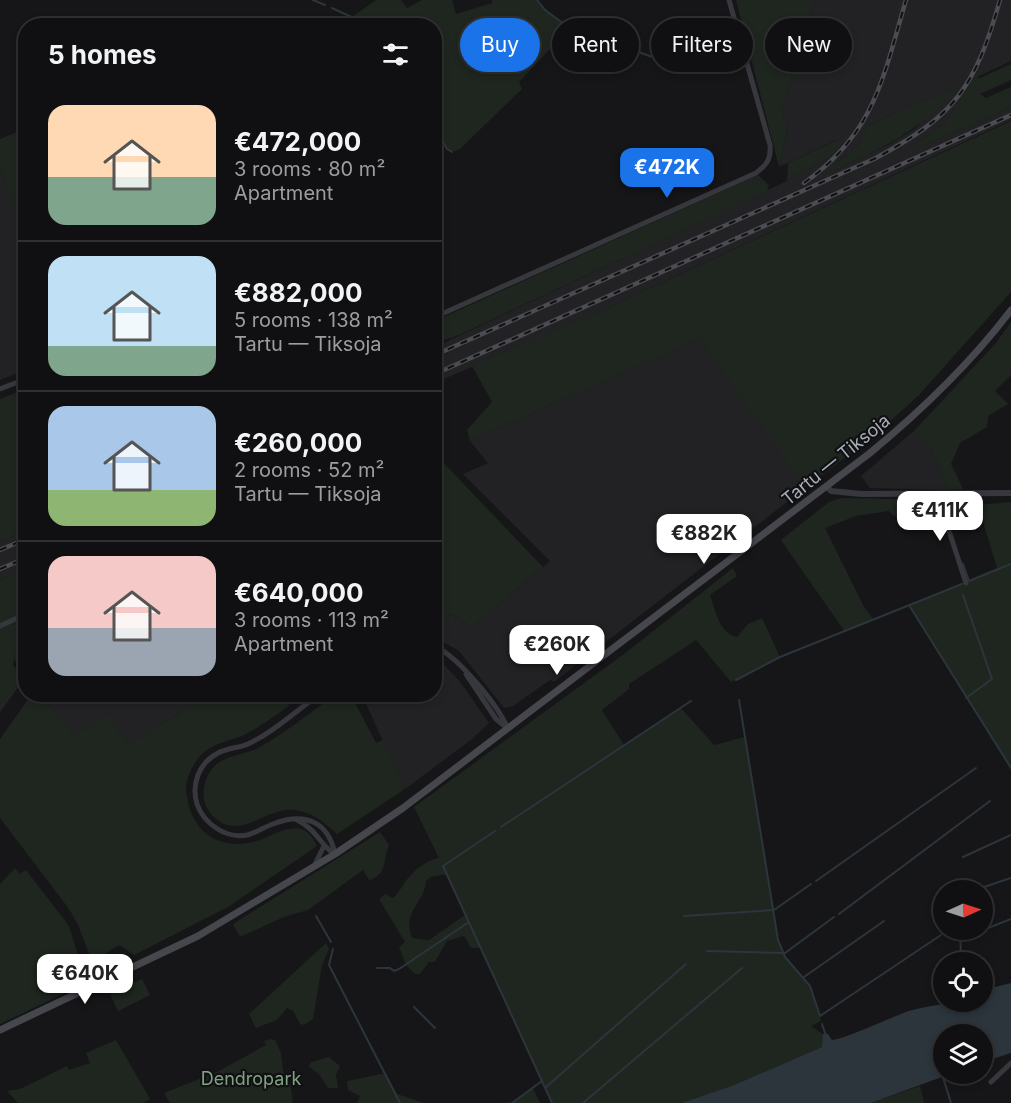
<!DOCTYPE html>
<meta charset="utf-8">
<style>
body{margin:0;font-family:Inter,sans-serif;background:#1e1e20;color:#f1f3f6;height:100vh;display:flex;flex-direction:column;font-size:22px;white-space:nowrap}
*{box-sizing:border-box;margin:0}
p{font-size:20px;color:#9c9d9f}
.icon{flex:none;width:33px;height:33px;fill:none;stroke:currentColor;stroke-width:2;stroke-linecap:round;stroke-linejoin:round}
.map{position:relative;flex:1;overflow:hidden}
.drawer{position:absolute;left:18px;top:18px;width:424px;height:684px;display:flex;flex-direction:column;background:#101012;border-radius:24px;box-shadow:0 3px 9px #0003,0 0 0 2px #303032}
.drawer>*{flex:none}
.hud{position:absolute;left:460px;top:18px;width:460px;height:54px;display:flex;gap:12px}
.needle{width:39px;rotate:87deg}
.controls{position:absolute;left:933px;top:880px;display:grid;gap:12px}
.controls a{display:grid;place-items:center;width:60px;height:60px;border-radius:50%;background:#101012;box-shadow:0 3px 9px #0003,0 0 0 2px #303032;font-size:30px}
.price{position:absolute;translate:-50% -51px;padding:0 14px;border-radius:12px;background:#fff;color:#222;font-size:20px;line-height:39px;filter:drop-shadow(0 2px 3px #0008)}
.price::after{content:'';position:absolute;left:50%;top:36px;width:18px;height:14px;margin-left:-9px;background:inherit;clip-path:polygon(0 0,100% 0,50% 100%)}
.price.current{background:#1a73e8;color:#fff}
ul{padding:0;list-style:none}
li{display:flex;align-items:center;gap:18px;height:150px;padding:0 30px}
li+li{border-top:2px solid #303032}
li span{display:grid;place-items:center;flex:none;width:168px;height:120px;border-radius:18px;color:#555}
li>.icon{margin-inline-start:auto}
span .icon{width:72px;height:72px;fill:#fffc;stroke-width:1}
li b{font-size:26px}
h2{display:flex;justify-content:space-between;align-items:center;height:72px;padding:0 30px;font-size:26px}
.chip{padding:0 21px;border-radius:27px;background:#101012;box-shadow:0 3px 9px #0003,0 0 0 2px #303032;font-size:21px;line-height:54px}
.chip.current{background:#1a73e8;color:#fff}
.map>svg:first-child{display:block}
.built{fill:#222225;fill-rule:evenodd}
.green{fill:#1e261f;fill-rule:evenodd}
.water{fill:#2c353c}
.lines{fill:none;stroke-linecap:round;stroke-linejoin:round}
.stream{stroke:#2c353c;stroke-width:2}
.minor{stroke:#37383d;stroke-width:5}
.tertiary{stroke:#37383d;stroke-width:6}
.secondary{stroke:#45474d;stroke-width:7}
.rail-casing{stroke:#4a4c52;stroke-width:4.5}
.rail{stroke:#111113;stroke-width:2;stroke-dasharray:7;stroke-linecap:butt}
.labels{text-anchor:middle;stroke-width:4.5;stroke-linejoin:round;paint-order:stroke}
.street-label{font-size:18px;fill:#a8adb8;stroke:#111113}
.park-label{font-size:18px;fill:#7fa381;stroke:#111113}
</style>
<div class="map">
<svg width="1011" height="1103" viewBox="0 0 1011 1103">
<rect width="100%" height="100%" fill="#161618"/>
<g class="built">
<path d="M814 0H1011V61L975 78 944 124 902 154 1011 107V120L603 310 435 383V347L787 181 830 157 841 146 836 140 779 167 788 127 781 111ZM956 86 916 128 890 144 836 170V163L854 150 866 134 867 126Z"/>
<path d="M0 168 26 230 25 370 0 380Z"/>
<path d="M701 337 805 488 554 682 550 680 513 706 504 708 459 651 435 637V625L451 614 472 627 550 561 463 474 488 463 470 441Z"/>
<path d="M914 431 931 449 949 490 870 488 861 476Z"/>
<path d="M25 531V569L0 580V542Z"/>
<path d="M25 637V675L15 661V649L19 640Z"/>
<path d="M435 655 461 683 489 723 472 739 405 789 362 695 435 694Z"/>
<path d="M40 695H210L96 764Z"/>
</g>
<g class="green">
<path d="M376 0H401L407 8 422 0H452L456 14 492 3V0H537L554 18 587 33 584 37 554 45 519 82 522 89 460 149 452 152C425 140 435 53 435 26L371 25 352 17Z"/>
<path d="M736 0H814L781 111 788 127 779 167Z"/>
<path d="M1011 64V80L980 94 986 98 1011 87V107L899 156 944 124 975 77 980 78Z"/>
<path d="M958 85C927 128 882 148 836 170V163C850 153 864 144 867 126Z"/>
<path d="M1011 121V292L919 395 875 435 805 488 700 338 470 441 467 430 492 402 472 366 603 310Z"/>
<path d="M25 129V230L0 168V139Z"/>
<path d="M837 140 842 146 830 157 787 181 788 163Z"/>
<path d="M758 175 769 185 767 191 459 335 435 343V321Z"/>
<path d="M1011 322V375L995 391 1008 404 988 416 987 427 960 443 951 464 963 489 949 490 931 449 914 431 996 343Z"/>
<path d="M25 389V531L0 542V399Z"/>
<path d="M435 454 543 567 472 627 451 614 435 625Z"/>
<path d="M841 498 933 500 938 510H913L894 516 889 511 856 516 825 528 864 607 874 620 845 632 781 540 829 502Z"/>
<path d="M1011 502V768L910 605 997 568 978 505Z"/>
<path d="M733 568 737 576 710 595C716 611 718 632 737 637L748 624 762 618 780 657 731 682 696 640 629 684V689L602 710 624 745 681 708 714 745 745 737 778 940 785 957 810 986 821 1021 811 1026 823 1034V1047L734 1085 682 1103H552L481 948H471L464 936 447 941 435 962H429L420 974H415L406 965 399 947 405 942 379 899 385 894 393 898C398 894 398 892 402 887 409 874 425 860 439 858L414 807 624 654ZM447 874 465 915 429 940 412 938C402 910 425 903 426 881L430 877Z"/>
<path d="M25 569V637C13 643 17 654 13 665L21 675 22 682 0 712V580Z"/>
<path d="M554 638 563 650 542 666 534 655Z"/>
<path d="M32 694 40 695 74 736 107 715 127 745 210 695H286L289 706C274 716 258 729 242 736 229 741 215 743 204 752 195 760 186 777 186 789 189 825 210 849 249 843 273 839 301 810 317 846L228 907 134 955 119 945 103 955 109 968 95 969 78 925 69 909 0 818V739Z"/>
<path d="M336 694 351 695 376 743 383 740 405 789 337 834C323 822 313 812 294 810 265 807 239 843 213 816 205 808 202 798 204 787 206 778 210 769 218 763 229 755 247 754 260 747 286 732 311 712 336 694Z"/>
<path d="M380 832 389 845C383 860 387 875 369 880L363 870 308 910 284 917 240 937 233 924Z"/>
<path d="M15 868 20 874 26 870 69 926 85 979 73 989 0 1024V884Z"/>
<path d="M326 943 329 949 322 965 313 1019 304 1025 300 1024 293 1011 287 1008 277 1020 256 1028 249 1014Z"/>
<path d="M142 979 150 995 118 1011 110 994Z"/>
<path d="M271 1039 275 1040 281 1053 283 1071 290 1081 293 1103H170L164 1093 219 1071 266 1045 264 1041Z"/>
<path d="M116 1040 150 1099 143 1103H18L7 1091 20 1089 67 1066 69 1070 90 1063 86 1053Z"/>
<path d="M329 1057 340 1066 336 1075 338 1088H328L319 1074 309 1067 311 1062Z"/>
<path d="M386 1073 397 1094 424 1103H357L360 1096 348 1090 347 1081Z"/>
<path d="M920 1086 924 1103H871Z"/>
<path d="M533 1088 540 1103H502L513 1102Z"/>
</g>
<path class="water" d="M1011 983V1053L983 1062 982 1035H944V1074H950L871 1103H682L734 1085 822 1047 823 1034 827 1033 832 1040C840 1041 894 1016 909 1011 935 1004 956 1002 982 1002L983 990Z"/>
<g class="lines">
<g class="stream">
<path d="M313 0 325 5"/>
<path d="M537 0 545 10 564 24 695 73"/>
<path d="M332 8 371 26"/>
<path d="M435 127 447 149 452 152"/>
<path d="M963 564 969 581 1011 564"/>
<path d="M963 595 992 679 966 698"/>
<path d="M909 605 1011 768"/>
<path d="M736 680 780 657 962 584"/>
<path d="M739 700 778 940 785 957 810 986 820 1016 941 935"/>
<path d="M501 827 691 701"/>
<path d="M495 831 443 866 552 1103"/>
<path d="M963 857 1011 835"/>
<path d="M816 881 976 768"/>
<path d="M972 891 1011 878"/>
<path d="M839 914 990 801"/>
<path d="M316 916 331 942"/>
<path d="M684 916 774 910 811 884"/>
<path d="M960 930 961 957"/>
<path d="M960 939 1011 919"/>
<path d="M333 949 329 965 400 1103"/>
<path d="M707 951 785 953 834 917"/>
<path d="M377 968H390L394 971 399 969 469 922"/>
<path d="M804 977 884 921"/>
<path d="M414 1007 435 1028"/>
<path d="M822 1024 826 1036"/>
<path d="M942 1074 951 1103"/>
<path d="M545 1088 686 964"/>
<path d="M512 1103 542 1081"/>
<path d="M583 1103 742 968"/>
</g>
<g class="minor">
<path d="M435 317 756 173C767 164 771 160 770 145L729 0"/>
<path d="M0 389 26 379"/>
<path d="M937 494 966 583"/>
<path d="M0 626 26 614"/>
<path d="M435 646C459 658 498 705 508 729"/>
<path d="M466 674 496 719 507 728"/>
<path d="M320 694C297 710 274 732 248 744 239 748 227 748 218 753 199 763 191 784 197 804 204 824 226 839 247 835 256 833 264 827 273 824 303 812 328 820 335 854"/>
<path d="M297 820C318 830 321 847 335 854"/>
<path d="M315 864 324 846"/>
<path d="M991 1082 1011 1063"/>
</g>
<path class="tertiary" d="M827 487 831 491 861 494 1011 493"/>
<path class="secondary" d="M0 1030 198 936 335 854 403 808 870 453C922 410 970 364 1011 310"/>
<g class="rail-casing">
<g id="rail">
<path d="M804 183C875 133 883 78 906 0"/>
<path d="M435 355 874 159C955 116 975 88 1000 0"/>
<path d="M435 374 1011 115"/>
<path d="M0 550 26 539"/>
<path d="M0 569 26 558"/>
</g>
</g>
<use href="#rail" class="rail"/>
</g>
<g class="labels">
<g class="street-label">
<text transform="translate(836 460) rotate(-39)" y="6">Tartu — Tiksoja</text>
</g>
<g class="park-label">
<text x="251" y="1085">Dendropark</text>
</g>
</g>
</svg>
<div class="controls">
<a><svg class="needle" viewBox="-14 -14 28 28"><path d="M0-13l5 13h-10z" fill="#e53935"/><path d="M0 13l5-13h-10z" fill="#9c9d9f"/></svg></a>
<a><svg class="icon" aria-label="locate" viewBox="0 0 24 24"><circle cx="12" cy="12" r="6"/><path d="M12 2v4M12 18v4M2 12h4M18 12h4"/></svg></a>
<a><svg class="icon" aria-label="layers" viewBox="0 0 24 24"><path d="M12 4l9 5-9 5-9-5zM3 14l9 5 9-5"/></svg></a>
</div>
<b class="price current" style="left:667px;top:199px">€472K</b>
<b class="price" style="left:940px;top:542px">€411K</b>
<b class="price" style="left:704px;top:565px">€882K</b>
<b class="price" style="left:557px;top:676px">€260K</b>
<b class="price" style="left:85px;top:1005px">€640K</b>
<div class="hud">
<a class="chip current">Buy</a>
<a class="chip">Rent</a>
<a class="chip">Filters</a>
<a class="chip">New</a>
</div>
<section class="drawer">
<h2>5 homes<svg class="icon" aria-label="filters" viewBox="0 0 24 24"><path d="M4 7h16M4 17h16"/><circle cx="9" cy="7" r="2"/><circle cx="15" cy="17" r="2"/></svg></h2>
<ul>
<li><span style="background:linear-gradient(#ffd9b3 60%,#7fa58c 0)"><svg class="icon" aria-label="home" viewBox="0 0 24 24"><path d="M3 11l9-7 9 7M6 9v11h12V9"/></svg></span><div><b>€472,000</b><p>3 rooms · 80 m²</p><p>Apartment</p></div></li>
<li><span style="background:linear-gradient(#bfe0f5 75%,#7fa58c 0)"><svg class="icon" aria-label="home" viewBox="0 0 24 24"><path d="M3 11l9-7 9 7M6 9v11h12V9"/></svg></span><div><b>€882,000</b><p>5 rooms · 138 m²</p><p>Tartu — Tiksoja</p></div></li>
<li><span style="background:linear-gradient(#a9c7e8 70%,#8fb573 0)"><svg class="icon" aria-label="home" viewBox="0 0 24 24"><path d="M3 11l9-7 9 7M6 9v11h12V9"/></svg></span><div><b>€260,000</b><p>2 rooms · 52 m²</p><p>Tartu — Tiksoja</p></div></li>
<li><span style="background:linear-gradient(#f6c9c9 60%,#9aa5b1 0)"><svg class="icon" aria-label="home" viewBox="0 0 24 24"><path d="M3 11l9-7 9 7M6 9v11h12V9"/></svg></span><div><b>€640,000</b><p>3 rooms · 113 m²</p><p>Apartment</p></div></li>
</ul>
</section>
</div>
